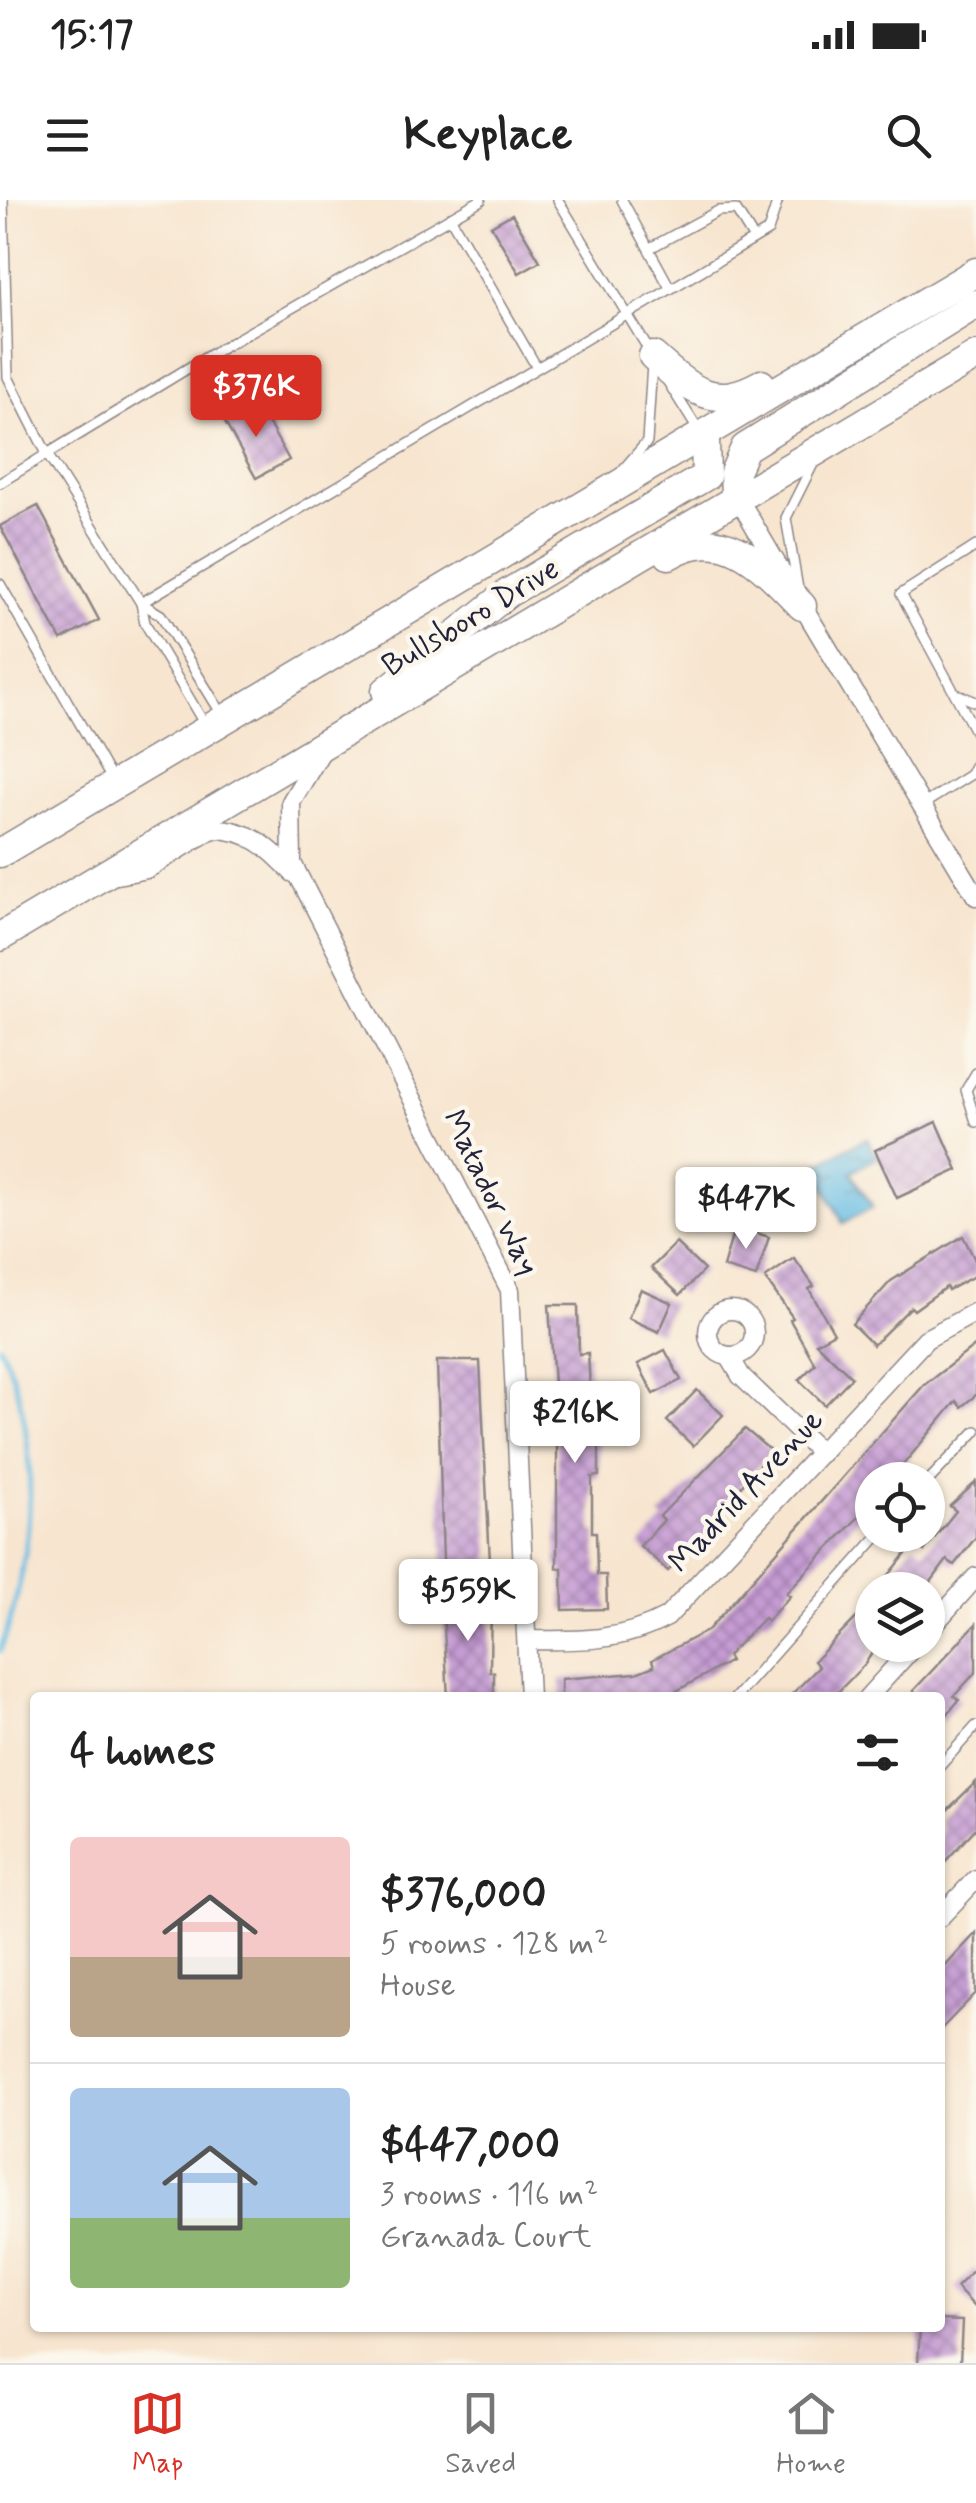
<!DOCTYPE html>
<meta charset="utf-8">
<style>
body{margin:0;font-family:Mynerve,sans-serif;background:#f6f6f6;color:#222;height:100vh;display:flex;flex-direction:column;font-size:38px;white-space:nowrap}
*{box-sizing:border-box;margin:0}
p{font-size:32px;color:#767676}
.icon{flex:none;width:55px;height:55px;fill:none;stroke:currentColor;stroke-width:2;stroke-linecap:round;stroke-linejoin:round}
.map{position:relative;flex:1;overflow:hidden}
.sheet{position:absolute;left:30px;top:1492px;width:915px;height:640px;display:flex;flex-direction:column;background:#fff;border-radius:10px;box-shadow:0 2px 8px #0004}
.sheet>*{flex:none}
.buttons{position:absolute;left:855px;top:1262px;display:grid;gap:20px}
.buttons a{display:grid;place-items:center;width:90px;height:90px;border-radius:50%;background:#fff;box-shadow:0 2px 8px #0004;font-size:50px}
.price{position:absolute;translate:-50% -85px;padding:0 22px;border-radius:10px;background:#fff;color:#222;font-size:32px;line-height:65px;filter:drop-shadow(0 2px 5px #0008)}
.price::after{content:'';position:absolute;left:50%;top:60px;width:30px;height:22px;margin-left:-15px;background:inherit;clip-path:polygon(0 0,100% 0,50% 100%)}
.price.selected{background:#d93025;color:#fff}
ul{padding:0;list-style:none}
li{display:flex;align-items:center;gap:30px;height:250px;padding:0 40px}
li+li{border-top:2px solid #e0e0e0}
li span{display:grid;place-items:center;flex:none;width:280px;height:200px;border-radius:10px;color:#555}
li>.icon{margin-inline-start:auto}
span .icon{width:120px;height:120px;fill:#fffc;stroke-width:1}
li b{font-size:42px}
h2{display:flex;justify-content:space-between;align-items:center;height:120px;padding:0 40px;font-size:42px}
.status{display:flex;justify-content:space-between;align-items:center;height:70px;padding:0 50px;background:#fff;direction:ltr}
.status svg{height:28px;fill:currentColor}
header{display:flex;justify-content:space-between;align-items:center;height:130px;padding:0 40px;background:#fff;font-size:45px;font-weight:800}
.tab-bar{display:flex;justify-content:space-around;align-items:center;height:140px;border-top:2px solid #e0e0e0;background:#fff;font-size:28px;color:#767676}
.tab-bar a{display:grid;justify-items:center;gap:5px}
.tab-bar .selected{color:#d93025}
.map>svg:first-child{display:block}
.water{fill:url(#water-ripples);stroke:#457090;stroke-width:2.5}
.lines{fill:none;stroke-linecap:round;stroke-linejoin:round}
.stream{stroke:#68bde4;stroke-width:5}
.building{fill:url(#building-cross-hatch)}
.service-casing{stroke:#8c8485;stroke-width:12}
.minor-casing{stroke:#8c8485;stroke-width:21}
.primary-casing{stroke:#8c8485;stroke-width:31}
.service{stroke:#fff;stroke-width:9}
.minor{stroke:#fff;stroke-width:18}
.primary{stroke:#fff;stroke-width:28}
.labels{text-anchor:middle;stroke-width:9;stroke-linejoin:round;paint-order:stroke}
.street-label{font-size:32px;fill:#22223b;stroke:#fbf7ec}
</style>
<div class="status"><b>15:17</b><svg viewBox="0 0 49 12"><path d="M0 12V9h3v3zM5 12V6h3v6zM10 12V3h3v9zM15 12V0h3v12zM26 1h20v11H26zM47 4h2v5h-2z"/></svg></div>
<header><svg class="icon" aria-label="menu" viewBox="0 0 24 24"><path d="M4 6h16M4 12h16M4 18h16"/></svg>Keyplace<svg class="icon" aria-label="search" viewBox="0 0 24 24"><circle cx="10" cy="10" r="6"/><path d="M15 15l6 6"/></svg></header>
<div class="map">
<svg width="976" height="2163" viewBox="0 0 976 2163">
<defs>
<pattern id="water-ripples" width="26" height="14" patternUnits="userSpaceOnUse" patternTransform="scale(2.5)"><rect width="26" height="14" fill="#68bde4"/><path d="M2 4q2-2 4 0t4 0M15 11q2-2 4 0t4 0" fill="none" stroke="#5599ba"/></pattern>
<pattern id="building-cross-hatch" width="8" height="8" patternUnits="userSpaceOnUse" patternTransform="scale(2.5)"><rect width="8" height="8" fill="#c59bd3"/><path d="M0 0l8 8M0 8l8-8" fill="none" stroke="#a07eac"/></pattern>
</defs>
<rect width="100%" height="100%" fill="#fbf7ec"/>
<filter id="ink" filterUnits="userSpaceOnUse"><feTurbulence type="fractalNoise" baseFrequency=".01" numOctaves="2"/><feDisplacementMap in="SourceGraphic" scale="20" xChannelSelector="R" yChannelSelector="G"/><feConvolveMatrix kernelMatrix="1 2 1 2 8 2 1 2 1" color-interpolation-filters="sRGB"/></filter>
<filter id="wash" filterUnits="userSpaceOnUse"><feTurbulence type="fractalNoise" baseFrequency=".0048" numOctaves="4" result="noise"/><feDisplacementMap in="SourceGraphic" scale="40" xChannelSelector="R" yChannelSelector="G"/><feGaussianBlur stdDeviation="2.25" result="paint"/><feColorMatrix in="noise" values="0 0 0 0 0 0 0 0 0 0 0 0 0 0 0 0 0 1.4 0 .05"/><feComposite in="paint" operator="in"/></filter>
<g filter="url(#wash)">
<rect width="100%" height="100%" fill="#f7e5cf"/>
<path class="water" d="M867 938 876 958 851 972 873 1007 843 1023 814 966Z"/>
<g class="lines">
<path class="stream" d="M0 1146C45 1238 34 1358 0 1451"/>
</g>
<g id="blocks">
<g class="building">
<path d="M512 14 540 61 519 73 491 26Z"/>
<path d="M256 201 289 260 256 278 223 219Z"/>
<path d="M38 306 99 420 61 440 0 326Z"/>
<path d="M937 922 958 970 897 998 875 950Z"/>
<path d="M735 1026 769 1037 756 1077 723 1067Z"/>
<path d="M963 1036 976 1062V1075L948 1090 946 1087 914 1110 911 1107 873 1145 852 1124 891 1081Z"/>
<path d="M676 1043 704 1070 680 1095 651 1068Z"/>
<path d="M794 1058 814 1086 809 1089 834 1133 816 1143 852 1177 825 1205 799 1180 815 1164 790 1120 793 1118 765 1078Z"/>
<path d="M641 1089 672 1103 659 1132 628 1118Z"/>
<path d="M549 1105H578L579 1154 588 1153 593 1242H599V1276L592 1277V1332H596L597 1375H606L607 1409 563 1410 562 1368H557V1232Z"/>
<path d="M976 1145V1195L961 1207 956 1201 902 1266 884 1280H872V1292L866 1299 871 1304 786 1393 790 1396 767 1421 764 1418 727 1456 730 1461 675 1492 676 1498H561V1479L636 1473 654 1466 652 1460 708 1430 924 1185Z"/>
<path d="M665 1150 681 1180 654 1194 638 1164Z"/>
<path d="M437 1161H480L490 1362H443Z"/>
<path d="M697 1190 723 1215 693 1246 667 1221Z"/>
<path d="M745 1229 771 1251 706 1327 710 1331 668 1371 640 1346 664 1320 660 1316Z"/>
<path d="M976 1282V1337L954 1365 947 1360 925 1390H877L914 1344 924 1351 956 1311 950 1306Z"/>
<path d="M491 1392 490 1472H494V1497L448 1498 442 1393Z"/>
<path d="M872 1402V1453L865 1464 832 1498H788L819 1467 814 1461Z"/>
<path d="M976 1424V1472L954 1496 959 1500 940 1523V1498H920L913 1491Z"/>
<path d="M976 1582V1628L940 1667V1617Z"/>
<path d="M976 1733V1793L940 1830V1772Z"/>
<path d="M976 2067V2108L956 2087Z"/>
<path d="M940 2120 962 2121 960 2163H918L920 2128H940Z"/>
</g>
</g>
</g>
<g filter="url(#ink)">
<use href="#blocks" fill-opacity="0" stroke="#8c8485" stroke-width="2.5"/>
<g class="lines">
<g class="service-casing">
<g id="service">
<path d="M558 0 650 152"/>
<path d="M622 0 670 88"/>
<path d="M450 17 536 166"/>
<path d="M650 48 718 11 736 10 754 39"/>
<path d="M668 182 700 233"/>
<path d="M620 273 647 242 652 164"/>
<path d="M0 283 47 254 8 177 3 0"/>
<path d="M976 346 901 394 976 533"/>
<path d="M0 384 113 581"/>
<path d="M798 389 786 318 814 262"/>
<path d="M141 403 768 31 778 0"/>
<path d="M141 403 161 415 223 516"/>
<path d="M959 495 976 502"/>
<path d="M205 525 145 423 141 403 47 254 213 153 481 0"/>
<path d="M922 605 970 575 976 564"/>
<path d="M976 873 966 890 976 922"/>
<path d="M928 1281 976 1231"/>
<path d="M735 1498 879 1335"/>
<path d="M940 1566 976 1526"/>
</g>
</g>
<g class="minor-casing">
<g id="minor">
<path d="M735 293 785 378"/>
<path d="M799 400 976 696"/>
<path d="M322 550 291 602 292 663 510 1090 529 1498"/>
<path d="M117 675 147 669 212 629C248 628 270 648 293 673"/>
<circle cx="731" cy="1133" r="23"/>
<path d="M729 1156 741 1176 821 1253"/>
<path d="M928 1431 976 1377"/>
<path d="M527 1440C578 1441 621 1442 667 1417L926 1139 976 1112"/>
<path d="M867 1498 915 1445"/>
<path d="M940 1717 976 1679"/>
</g>
</g>
<g class="primary-casing">
<g id="primary">
<path d="M653 156C690 189 713 211 761 184"/>
<path d="M735 294 734 273 745 248 976 104"/>
<path d="M669 355C726 321 765 368 802 406"/>
<path d="M386 491 508 393 706 276 705 241"/>
<path d="M0 653 976 72"/>
<path d="M0 737 976 156"/>
</g>
</g>
<use href="#service" class="service"/>
<use href="#minor" class="minor"/>
<use href="#primary" class="primary"/>
</g>
</g>
<g class="labels">
<g class="street-label">
<text transform="translate(470 416) rotate(-31)" y="11">Bullsboro Drive</text>
<text transform="translate(492 992) rotate(64)" y="11">Matador Way</text>
<text transform="translate(745 1290) rotate(-47)" y="11">Madrid Avenue</text>
</g>
</g>
</svg>
<div class="buttons">
<a><svg class="icon" aria-label="locate" viewBox="0 0 24 24"><circle cx="12" cy="12" r="6"/><path d="M12 2v4M12 18v4M2 12h4M18 12h4"/></svg></a>
<a><svg class="icon" aria-label="layers" viewBox="0 0 24 24"><path d="M12 4l9 5-9 5-9-5zM3 14l9 5 9-5"/></svg></a>
</div>
<b class="price selected" style="left:256px;top:240px">$376K</b>
<b class="price" style="left:746px;top:1052px">$447K</b>
<b class="price" style="left:575px;top:1266px">$216K</b>
<b class="price" style="left:468px;top:1444px">$559K</b>
<section class="sheet">
<h2>4 homes<svg class="icon" aria-label="filters" viewBox="0 0 24 24"><path d="M4 7h16M4 17h16"/><circle cx="9" cy="7" r="2"/><circle cx="15" cy="17" r="2"/></svg></h2>
<ul>
<li><span style="background:linear-gradient(#f6c9c9 60%,#b9a48a 0)"><svg class="icon" aria-label="home" viewBox="0 0 24 24"><path d="M3 11l9-7 9 7M6 9v11h12V9"/></svg></span><div><b>$376,000</b><p>5 rooms · 128 m²</p><p>House</p></div></li>
<li><span style="background:linear-gradient(#a9c7e8 65%,#8fb573 0)"><svg class="icon" aria-label="home" viewBox="0 0 24 24"><path d="M3 11l9-7 9 7M6 9v11h12V9"/></svg></span><div><b>$447,000</b><p>3 rooms · 116 m²</p><p>Granada Court</p></div></li>
</ul>
</section>
</div>
<nav class="tab-bar">
<a class="selected"><svg class="icon" aria-label="map" viewBox="0 0 24 24"><path d="M3 6l6-2 6 2 6-2v14l-6 2-6-2-6 2zM9 4v14M15 6v14"/></svg>Map</a>
<a><svg class="icon" aria-label="saved" viewBox="0 0 24 24"><path d="M7 4h10v16l-5-4-5 4z"/></svg>Saved</a>
<a><svg class="icon" aria-label="home" viewBox="0 0 24 24"><path d="M3 11l9-7 9 7M6 9v11h12V9"/></svg>Home</a>
</nav>
